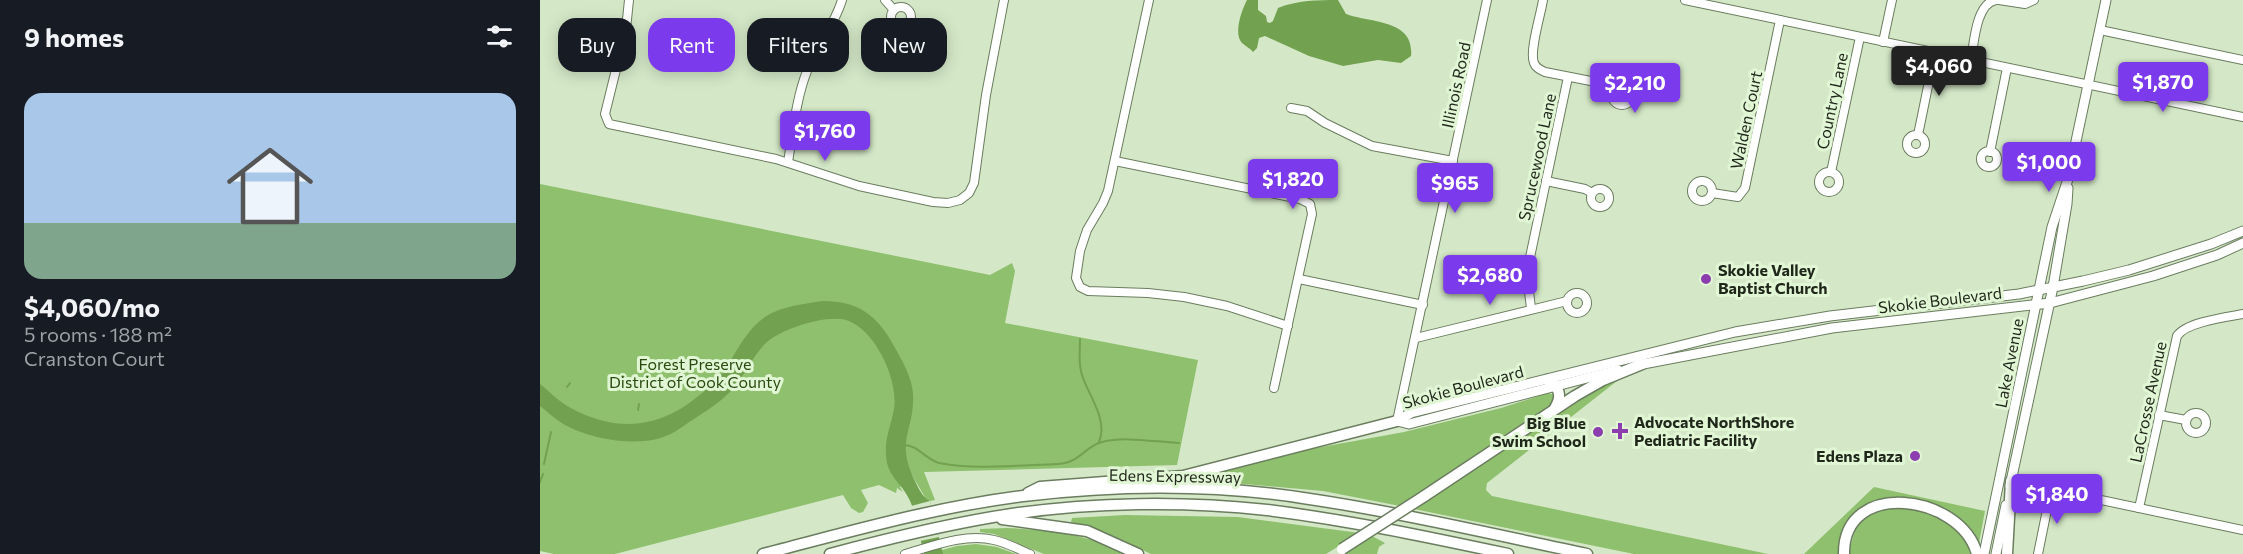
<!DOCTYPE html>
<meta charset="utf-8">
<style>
body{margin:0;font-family:Commissioner,sans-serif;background:#20242c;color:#f1f3f6;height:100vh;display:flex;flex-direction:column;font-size:22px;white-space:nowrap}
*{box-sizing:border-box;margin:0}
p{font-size:20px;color:#9ea1a6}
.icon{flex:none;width:33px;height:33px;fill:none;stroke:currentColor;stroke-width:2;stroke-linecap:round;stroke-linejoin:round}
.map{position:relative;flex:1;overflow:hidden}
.details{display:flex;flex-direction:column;background:#171b24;width:540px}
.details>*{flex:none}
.hud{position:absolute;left:18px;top:18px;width:570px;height:54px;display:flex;gap:12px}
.price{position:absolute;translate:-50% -51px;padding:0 14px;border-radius:6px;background:#7c3aed;color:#fff;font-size:20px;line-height:39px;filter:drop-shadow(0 2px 3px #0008)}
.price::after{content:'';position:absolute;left:50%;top:36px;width:18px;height:14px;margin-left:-9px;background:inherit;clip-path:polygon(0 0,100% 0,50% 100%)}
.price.active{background:#222;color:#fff}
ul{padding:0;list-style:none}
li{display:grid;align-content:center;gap:12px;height:318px;padding:0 24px}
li+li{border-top:2px solid #363941}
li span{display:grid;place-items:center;height:186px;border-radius:18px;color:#555}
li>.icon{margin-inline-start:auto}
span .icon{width:108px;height:108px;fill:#fffc;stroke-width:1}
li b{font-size:26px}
h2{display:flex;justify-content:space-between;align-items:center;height:72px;padding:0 24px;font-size:26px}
.pill{padding:0 21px;border-radius:18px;background:#171b24;box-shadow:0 3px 15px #0003;font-size:21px;line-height:54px}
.pill.active{background:#7c3aed;color:#fff}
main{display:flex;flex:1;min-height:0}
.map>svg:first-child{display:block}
.green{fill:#8fc06e}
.water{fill:#72a24f}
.pier{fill:#d4e8c7}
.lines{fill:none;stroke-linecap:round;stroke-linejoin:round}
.stream{stroke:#72a24f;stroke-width:2}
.minor-casing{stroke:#6a7d5f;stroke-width:10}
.major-casing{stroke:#6a7d5f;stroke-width:11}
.highway-casing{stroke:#6a7d5f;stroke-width:13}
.minor{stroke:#fff;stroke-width:8}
.major{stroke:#fff;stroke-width:9}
.highway{stroke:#fff;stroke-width:10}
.highway-bridge-casing{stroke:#6a7d5f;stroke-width:13;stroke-linecap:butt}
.highway-bridge{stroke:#fff;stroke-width:10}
.poi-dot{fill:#8c3eaf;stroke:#e1f6d4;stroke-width:2}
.labels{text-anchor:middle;stroke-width:6;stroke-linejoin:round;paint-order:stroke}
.street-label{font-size:16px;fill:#1f261a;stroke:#e1f6d4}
.poi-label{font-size:16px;font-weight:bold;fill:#1f261a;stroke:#e1f6d4;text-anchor:start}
.park-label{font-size:16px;fill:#2a4a0f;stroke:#e1f6d4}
</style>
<main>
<section class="details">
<h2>9 homes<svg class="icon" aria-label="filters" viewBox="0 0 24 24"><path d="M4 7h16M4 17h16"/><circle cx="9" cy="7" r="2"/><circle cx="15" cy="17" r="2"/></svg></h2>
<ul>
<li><span style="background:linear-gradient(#a9c7e8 70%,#7fa58c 0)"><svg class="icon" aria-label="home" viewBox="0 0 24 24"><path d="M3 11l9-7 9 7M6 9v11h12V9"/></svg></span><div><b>$4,060/mo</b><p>5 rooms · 188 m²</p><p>Cranston Court</p></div></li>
</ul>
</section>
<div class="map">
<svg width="1703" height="554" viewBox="0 0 1703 554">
<rect width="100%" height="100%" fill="#d4e8c7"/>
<g class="green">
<path d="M0 184 450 275 472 263 475 271 465 323 658 360 637 465 384 472 395 500 390 501 386 499 372 475 360 487 363 492 357 488 356 493 339 485 321 490 328 503 323 512 319 513 311 508 303 495 75 554H14L0 551Z"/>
<path d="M1082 377 947 483 946 490 952 496 1228 554H1094L874 509 1068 381Z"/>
<path d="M1008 393 1015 395 1013 403 860 506 783 491 661 480V476L754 452 864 432 961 408Z"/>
<path d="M1334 487 1445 511 1439 543 1437 544C1415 484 1298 476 1298 554H1264Z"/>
<path d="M1358 508C1387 510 1426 522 1430 554H1309C1316 519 1322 512 1358 508Z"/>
<path d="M585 515 698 517 820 533 786 554H611L561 531 531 522 532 518Z"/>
<path d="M467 528C507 530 548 533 583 554H504L454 534 440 532V529Z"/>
<path d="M832 536 845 543 839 547 837 554H805Z"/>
<path d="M436 544 457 547 476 554H387L417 546Z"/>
</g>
<g class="water">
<path d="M707 0H718V10L726 16 727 22 730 23 733 21 738 8C758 0 777 0 798 0L806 14C830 23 875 19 871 56L861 63 838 60 803 66 769 56 725 36 719 38 717 48 713 52C710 48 705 46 702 43 693 34 702 9 707 0Z"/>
<path d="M283 301C324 301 341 320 359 355 366 368 372 380 373 394 375 431 355 438 374 479 378 487 382 497 390 501L403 554H384C379 536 377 513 368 497 362 485 350 477 347 463 343 441 350 430 354 409 357 391 348 364 338 349 332 338 321 326 309 321 289 313 239 329 224 345 211 359 203 378 190 392 180 402 169 409 157 417 147 423 137 432 126 436 100 447 54 440 29 427 18 422 9 413 0 406V384C9 391 18 401 29 407 74 432 117 430 157 397 164 391 172 386 178 379 194 359 203 332 225 317 241 306 264 304 283 301Z"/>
</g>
<path class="pier" d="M390 501 399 537 380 541 371 506Z"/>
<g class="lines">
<g class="stream">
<path d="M540 339C540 352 538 366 543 378 550 397 568 421 559 442"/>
<path d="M27 387 30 383"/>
<path d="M98 410 99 404"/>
<path d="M364 445C378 445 385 459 399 463 431 470 484 465 518 464 540 463 545 446 562 442 585 436 615 442 639 443"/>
<path d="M4 464 11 432"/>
<path d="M0 482 3 474"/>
</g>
<g class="minor-casing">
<g id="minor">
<path d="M89 0 86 29 65 114 69 124 236 159 319 186 393 202 408 203 420 200 429 193 434 183 446 95 464 0"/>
<path d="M345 0 354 10"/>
<path d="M609 0 568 191 563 203 547 230 540 251 536 278 540 287 548 291 608 293 644 297 687 306 748 326"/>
<path d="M1003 0C1001 14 989 51 994 63 996 68 1000 70 1005 72L1066 84 1074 89"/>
<path d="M1145 0 1703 117"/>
<path d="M1459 0 1485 4 1494 0"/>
<circle cx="361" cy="17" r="10"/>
<path d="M1560 30 1703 60"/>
<path d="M1343 42 1352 0"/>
<path d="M1431 60C1434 43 1436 3 1456 0"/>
<circle cx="1082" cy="95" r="10"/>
<path d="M751 108 767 111 785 123 832 146 913 161"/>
<path d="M1378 135 1395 52"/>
<circle cx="1376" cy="144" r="9"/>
<circle cx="1449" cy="159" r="8"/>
<path d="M1450 152 1467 68"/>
<path d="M575 161 760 199 770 204 772 214 734 388"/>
<path d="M248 162C253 132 256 99 267 71 277 46 294 26 302 0"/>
<path d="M1291 172 1320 37"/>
<circle cx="1289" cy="182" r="10"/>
<circle cx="1162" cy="191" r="10"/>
<path d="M1006 181 1045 189 1052 193"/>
<circle cx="1060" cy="198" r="9"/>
<path d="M1172 193 1198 197 1205 188 1240 20"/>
<path d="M759 279 883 305"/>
<circle cx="1037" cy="303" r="10"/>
<path d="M991 308 988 284 989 262 1028 77"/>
<path d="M876 338 1027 301"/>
<circle cx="1656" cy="423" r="10"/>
<path d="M1619 415 1646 420"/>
<path d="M857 421 947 0"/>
<path d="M1471 481 1703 530"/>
<path d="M1599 508 1637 336C1646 322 1687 317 1703 314"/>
<path d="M365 554C393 546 425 533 454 540 467 543 478 549 490 554"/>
<path d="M1498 554 1511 490"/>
</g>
</g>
<g class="major-casing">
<g id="major">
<path d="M1098 365 1292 328 1510 303 1613 276 1677 255 1703 243"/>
<path d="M857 421 871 413 1195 332 1290 316 1479 294 1543 281 1589 270 1671 244 1703 231"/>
<path d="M857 421 869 424 1078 370"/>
<path d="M1470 486 1513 287 1527 204 1528 188"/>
<path d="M1444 554 1512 227 1528 179 1566 0"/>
<path d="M1456 554 1466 505"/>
</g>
</g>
<g class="highway-casing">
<g id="highway">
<path d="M1007 380C1019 387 1023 395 1015 408"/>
<path d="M488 493 500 487 643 476 857 421"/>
<path d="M883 497 1035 396 1063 380 1102 364"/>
<path d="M462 519 547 531 598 554"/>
<path d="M223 554C309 532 395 507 483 496 574 485 672 484 763 498 858 512 952 534 1047 554"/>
<path d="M290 554C350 538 410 523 472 514 554 502 645 501 727 510 808 520 888 537 968 554"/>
<path d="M1304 554C1303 478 1421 494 1437 554"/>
<path d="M1467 554 1471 481"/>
</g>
</g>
<use href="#minor" class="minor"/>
<use href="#major" class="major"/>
<use href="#highway" class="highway"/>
<g class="highway-bridge-casing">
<path id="highway-bridge" d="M802 549 883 497"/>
</g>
<use href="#highway-bridge" class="highway-bridge"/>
</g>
<g class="poi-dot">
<circle cx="1166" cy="279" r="6"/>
<path d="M1077 422h6v6h6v6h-6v6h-6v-6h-6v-6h6z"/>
<circle cx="1058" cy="432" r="6"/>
<circle cx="1375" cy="456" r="6"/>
</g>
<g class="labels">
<g class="street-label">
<text transform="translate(916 85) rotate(-78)" y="6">Illinois Road</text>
<text transform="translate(1292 101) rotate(-78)" y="6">Country Lane</text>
<text transform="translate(1206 120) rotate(-78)" y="6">Walden Court</text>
<text transform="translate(997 157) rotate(-78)" y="6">Sprucewood Lane</text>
<text transform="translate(1400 300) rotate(-7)" y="6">Skokie Boulevard</text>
<text transform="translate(1469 363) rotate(-79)" y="6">Lake Avenue</text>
<text transform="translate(923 387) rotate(-15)" y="6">Skokie Boulevard</text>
<text transform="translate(1608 402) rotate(-78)" y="6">LaCrosse Avenue</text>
<text transform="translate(635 476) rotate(1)" y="6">Edens Expressway</text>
</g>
<g class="poi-label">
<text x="1178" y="276">Skokie Valley<tspan x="1178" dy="18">Baptist Church</tspan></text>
<text x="1094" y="428">Advocate NorthShore<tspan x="1094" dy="18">Pediatric Facility</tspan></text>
<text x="1046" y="429" text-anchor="end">Big Blue<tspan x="1046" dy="18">Swim School</tspan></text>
<text x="1363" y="462" text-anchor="end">Edens Plaza</text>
</g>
<g class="park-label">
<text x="155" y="370">Forest Preserve<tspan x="155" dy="18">District of Cook County</tspan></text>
</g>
</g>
</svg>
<b class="price active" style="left:1399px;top:97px">$4,060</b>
<b class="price" style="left:1623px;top:113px">$1,870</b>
<b class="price" style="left:1095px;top:114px">$2,210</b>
<b class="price" style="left:285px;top:162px">$1,760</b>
<b class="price" style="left:1509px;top:193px">$1,000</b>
<b class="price" style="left:753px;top:210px">$1,820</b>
<b class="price" style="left:915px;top:214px">$965</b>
<b class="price" style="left:950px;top:306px">$2,680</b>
<b class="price" style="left:1517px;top:525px">$1,840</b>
<div class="hud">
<a class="pill">Buy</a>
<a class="pill active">Rent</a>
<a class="pill">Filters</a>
<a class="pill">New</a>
</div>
</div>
</main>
